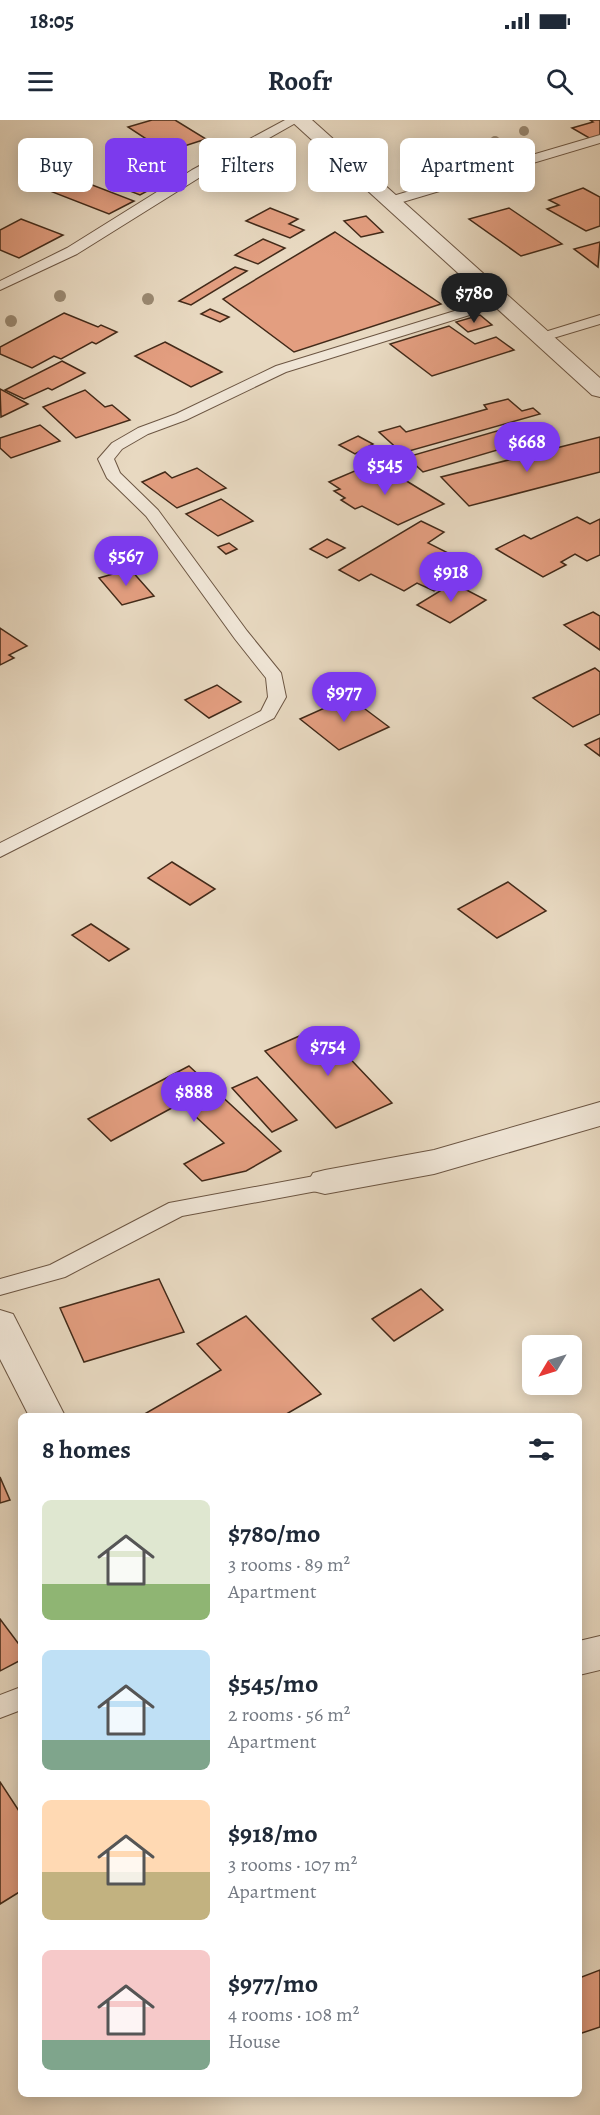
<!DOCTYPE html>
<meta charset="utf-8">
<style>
body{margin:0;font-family:Alegreya,serif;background:#f6f6f7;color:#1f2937;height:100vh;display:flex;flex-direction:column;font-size:22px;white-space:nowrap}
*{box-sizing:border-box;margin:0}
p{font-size:20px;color:#747a83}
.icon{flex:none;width:33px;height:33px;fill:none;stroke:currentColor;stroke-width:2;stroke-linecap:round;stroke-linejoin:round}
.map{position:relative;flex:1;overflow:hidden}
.details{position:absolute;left:18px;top:1293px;width:564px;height:684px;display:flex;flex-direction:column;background:#fff;border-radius:9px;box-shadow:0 3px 15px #0003}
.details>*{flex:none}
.guide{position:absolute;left:18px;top:18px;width:564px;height:54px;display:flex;gap:12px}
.needle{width:39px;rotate:232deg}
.fabs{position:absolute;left:522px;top:1215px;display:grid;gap:12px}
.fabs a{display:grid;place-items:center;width:60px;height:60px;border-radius:9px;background:#fff;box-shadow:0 3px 15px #0003;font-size:30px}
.price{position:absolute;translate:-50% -51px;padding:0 14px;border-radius:21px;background:#7c3aed;color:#fff;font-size:20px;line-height:39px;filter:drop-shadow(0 2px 3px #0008)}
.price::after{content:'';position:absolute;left:50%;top:36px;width:18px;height:14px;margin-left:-9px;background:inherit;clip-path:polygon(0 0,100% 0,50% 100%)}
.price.active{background:#222;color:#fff}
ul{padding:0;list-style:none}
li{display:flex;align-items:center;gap:18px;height:150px;padding:0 24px}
li span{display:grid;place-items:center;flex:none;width:168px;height:120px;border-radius:9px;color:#555}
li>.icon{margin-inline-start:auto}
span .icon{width:72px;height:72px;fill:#fffc;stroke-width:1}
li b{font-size:26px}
h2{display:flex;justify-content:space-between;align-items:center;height:72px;padding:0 24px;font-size:26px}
.pill{padding:0 21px;border-radius:9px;background:#fff;box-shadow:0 3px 15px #0003;font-size:21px;line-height:54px}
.pill.active{background:#7c3aed;color:#fff}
.status{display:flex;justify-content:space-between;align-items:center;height:42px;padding:0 30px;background:#fff;direction:ltr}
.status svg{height:16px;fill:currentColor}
header{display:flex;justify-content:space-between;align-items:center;height:78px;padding:0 24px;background:#fff;font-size:27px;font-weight:700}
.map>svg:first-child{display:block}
.building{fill:#e39e80;stroke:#422a19;stroke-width:1.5}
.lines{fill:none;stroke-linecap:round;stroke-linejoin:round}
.service-casing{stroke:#6c5643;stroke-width:2}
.minor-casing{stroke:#6c5643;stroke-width:2}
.service{fill:#f0e6d7;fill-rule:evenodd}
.minor{fill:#f0e6d7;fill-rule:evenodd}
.tree{fill:#9a8972}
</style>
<div class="status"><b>18:05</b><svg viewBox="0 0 49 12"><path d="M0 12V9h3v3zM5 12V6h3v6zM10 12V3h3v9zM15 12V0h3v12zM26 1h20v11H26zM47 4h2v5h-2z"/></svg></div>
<header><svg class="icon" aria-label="menu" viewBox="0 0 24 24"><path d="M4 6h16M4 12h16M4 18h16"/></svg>Roofr<svg class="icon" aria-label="search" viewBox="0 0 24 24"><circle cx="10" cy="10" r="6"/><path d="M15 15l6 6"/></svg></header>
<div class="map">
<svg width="600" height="1995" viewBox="0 0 600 1995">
<rect width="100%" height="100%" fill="#e8d9c1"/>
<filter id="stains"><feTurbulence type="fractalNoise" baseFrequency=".00333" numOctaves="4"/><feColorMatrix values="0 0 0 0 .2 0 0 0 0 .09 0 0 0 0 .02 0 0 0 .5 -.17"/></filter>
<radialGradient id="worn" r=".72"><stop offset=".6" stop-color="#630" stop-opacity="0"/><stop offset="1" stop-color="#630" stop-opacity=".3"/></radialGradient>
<g class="building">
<path d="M152 0H175L206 19 166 32 128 7Z"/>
<path d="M590 0H600V16L591 19 572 8 593 2Z"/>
<path d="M61 53 134 81 109 94 37 66Z"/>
<path d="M147 54 166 61 140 75 122 68Z"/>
<path d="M583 68 600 77V106L586 111 547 89 559 85 549 80Z"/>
<path d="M270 88 298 99 289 104 304 110 290 118 246 101Z"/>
<path d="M509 88 562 124 521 136 469 99Z"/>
<path d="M366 96 383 112 361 117 344 101Z"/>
<path d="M21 99 63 115 19 138 0 130V110Z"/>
<path d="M335 112 441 184 294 232 223 179Z"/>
<path d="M263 119 285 128 258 144 235 135Z"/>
<path d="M600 122 598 147 574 129Z"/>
<path d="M235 147 247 151 191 185 179 181Z"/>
<path d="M210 189 229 197 220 202 201 194Z"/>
<path d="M64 193 98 207 101 205 117 212 96 224 92 222 61 239 54 236 32 248 0 234V227Z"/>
<path d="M480 195 492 205 468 212 456 202Z"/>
<path d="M449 206 475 224 496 217 514 230 432 256 390 224Z"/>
<path d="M165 222 222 252 191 267 135 236Z"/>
<path d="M62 241 85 253 52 270 48 268 24 279 5 270Z"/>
<path d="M0 269 28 284 1 297Z"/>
<path d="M85 270 105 287 112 285 130 300 76 318 43 287Z"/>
<path d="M508 279 522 291 533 288 540 294 402 333 379 312 400 306 406 312 487 289 484 285Z"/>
<path d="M525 303 541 317 423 352 407 337Z"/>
<path d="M40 305 60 321 11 338 0 328V318Z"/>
<path d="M358 316 373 324 355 334 339 325Z"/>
<path d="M600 317V352L469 386 441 357Z"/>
<path d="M197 348 226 368 177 388 142 362 165 352 172 358Z"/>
<path d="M387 349 444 384 398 405 362 386 355 389 341 380 345 378 334 371 340 369 329 362 357 350 368 357Z"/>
<path d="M221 379 253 401 218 416 186 394Z"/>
<path d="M577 397 590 404 600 399V435L587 441 575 434 561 442 566 445 543 457 496 429 524 415 531 419Z"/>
<path d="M421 401 444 412 428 423 474 446 434 471 417 463 404 471 371 454 359 461 339 450Z"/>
<path d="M327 419 345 428 327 438 310 429Z"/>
<path d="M229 423 237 429 226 434 218 427Z"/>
<path d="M130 449 154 476 122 485 99 458Z"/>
<path d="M453 463 486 480 450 503 417 485Z"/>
<path d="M593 492 600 496V530L564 505Z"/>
<path d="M0 508 27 526 9 535 14 538 0 545Z"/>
<path d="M595 548 600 552V594L573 607 533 578Z"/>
<path d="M217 565 241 582 209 598 185 580Z"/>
<path d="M349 577 389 607 339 630 300 599Z"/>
<path d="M600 618V636L585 625Z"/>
<path d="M172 742 215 769 190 785 148 758Z"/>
<path d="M508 762 546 791 497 818 458 789Z"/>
<path d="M91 804 129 829 109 841 72 815Z"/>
<path d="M320 907 392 983 336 1008 265 931Z"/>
<path d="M189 946 281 1031 246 1051 202 1061 184 1044 224 1023 181 983 111 1021 88 999Z"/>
<path d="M257 957 297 1000 272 1012 232 968Z"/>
<path d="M159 1159 184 1212 84 1242 60 1188Z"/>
<path d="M421 1169 443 1190 394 1221 372 1199Z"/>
<path d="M246 1196 321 1274 283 1296H141L221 1250 197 1224Z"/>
<path d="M0 1357 10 1380 0 1383Z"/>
<path d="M0 1499 21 1527V1540L0 1551Z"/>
<path d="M0 1662 21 1694V1771L0 1784Z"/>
<path d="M600 1850V1907L579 1914V1858Z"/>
</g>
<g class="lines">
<g class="service-casing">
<g id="service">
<path d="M285 0H301L202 56 77 134 0 170V161L67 128 192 50Z"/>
<path d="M600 15V23L396 84H386L384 81 386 78Z"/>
<path d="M500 177 507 181 505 184 286 252 186 300 148 314 122 329 114 339 120 353 158 390 247 511 281 553 286 577 274 598 0 737V723L261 591 268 577 266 558 235 519 146 396 107 358 98 339 112 323 138 308 176 294 276 246Z"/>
<path d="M600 195V204L540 222 533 218 535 215Z"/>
<path d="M325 1054 333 1056 336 1062 333 1068 182 1096 65 1157 0 1175V1159L50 1145 169 1083Z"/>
<path d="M21 1567V1590L0 1598V1575Z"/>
</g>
</g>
<g class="minor-casing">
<g id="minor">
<path d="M290 0H312L600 258V277L592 275Z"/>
<path d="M600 982V1006L434 1054 325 1074 313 1071 308 1062 313 1053 325 1050 434 1030Z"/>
<path d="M0 1190 13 1194 65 1296H29L0 1239Z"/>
<path d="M600 1516V1550L579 1555V1521Z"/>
</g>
</g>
<use href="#service" class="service"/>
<use href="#minor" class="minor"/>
</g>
<g class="tree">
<circle cx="524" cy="11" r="5"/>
<circle cx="495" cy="21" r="5"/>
<circle cx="60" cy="176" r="6"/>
<circle cx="148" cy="179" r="6"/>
<circle cx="11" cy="201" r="6"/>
</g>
<rect width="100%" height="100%" filter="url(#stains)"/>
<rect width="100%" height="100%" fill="url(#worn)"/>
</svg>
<div class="fabs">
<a><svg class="needle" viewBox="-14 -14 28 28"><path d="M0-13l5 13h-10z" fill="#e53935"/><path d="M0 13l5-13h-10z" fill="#747a83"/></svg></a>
</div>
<b class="price active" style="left:474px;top:204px">$780</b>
<b class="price" style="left:527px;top:353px">$668</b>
<b class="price" style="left:385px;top:376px">$545</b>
<b class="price" style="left:126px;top:467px">$567</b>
<b class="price" style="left:451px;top:483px">$918</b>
<b class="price" style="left:344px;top:603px">$977</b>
<b class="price" style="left:328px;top:957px">$754</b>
<b class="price" style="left:194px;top:1003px">$888</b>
<div class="guide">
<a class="pill">Buy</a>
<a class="pill active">Rent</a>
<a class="pill">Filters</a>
<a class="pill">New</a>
<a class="pill">Apartment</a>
</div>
<section class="details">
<h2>8 homes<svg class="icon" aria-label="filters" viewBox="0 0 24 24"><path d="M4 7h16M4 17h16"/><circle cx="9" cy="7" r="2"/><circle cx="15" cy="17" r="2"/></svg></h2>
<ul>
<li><span style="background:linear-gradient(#dfe7d0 70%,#8fb573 0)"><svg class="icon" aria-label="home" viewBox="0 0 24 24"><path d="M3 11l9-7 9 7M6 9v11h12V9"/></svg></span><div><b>$780/mo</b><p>3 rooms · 89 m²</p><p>Apartment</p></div></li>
<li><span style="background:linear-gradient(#bfe0f5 75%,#7fa58c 0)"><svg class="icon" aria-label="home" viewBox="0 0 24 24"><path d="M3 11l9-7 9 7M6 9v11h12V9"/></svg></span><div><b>$545/mo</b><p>2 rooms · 56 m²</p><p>Apartment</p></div></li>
<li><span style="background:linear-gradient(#ffd9b3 60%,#c2b280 0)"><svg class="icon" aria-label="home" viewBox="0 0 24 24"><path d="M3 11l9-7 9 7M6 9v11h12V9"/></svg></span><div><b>$918/mo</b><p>3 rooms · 107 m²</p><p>Apartment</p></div></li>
<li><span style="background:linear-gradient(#f6c9c9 75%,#7fa58c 0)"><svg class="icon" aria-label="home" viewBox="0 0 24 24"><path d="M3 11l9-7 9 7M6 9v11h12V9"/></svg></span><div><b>$977/mo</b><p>4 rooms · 108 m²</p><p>House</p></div></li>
</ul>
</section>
</div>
